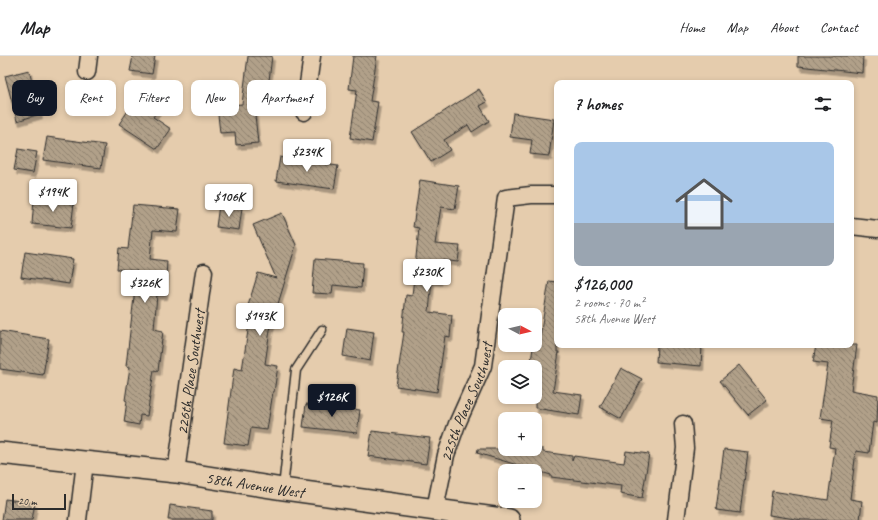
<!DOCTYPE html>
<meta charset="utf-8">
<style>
body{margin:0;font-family:Caveat,sans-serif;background:#f6f6f6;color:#202124;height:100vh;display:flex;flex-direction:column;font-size:15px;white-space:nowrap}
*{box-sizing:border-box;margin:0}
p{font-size:13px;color:#757577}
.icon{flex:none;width:22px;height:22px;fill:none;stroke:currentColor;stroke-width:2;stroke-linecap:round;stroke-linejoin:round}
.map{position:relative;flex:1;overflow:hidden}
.sheet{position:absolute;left:554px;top:24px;width:300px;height:268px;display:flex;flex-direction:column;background:#fff;border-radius:8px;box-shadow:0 2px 6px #0003}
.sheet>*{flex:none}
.guide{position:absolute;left:12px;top:24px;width:380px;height:36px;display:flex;gap:8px}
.needle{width:26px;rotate:97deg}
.tools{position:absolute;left:498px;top:252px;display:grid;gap:8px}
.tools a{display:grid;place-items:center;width:44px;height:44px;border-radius:8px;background:#fff;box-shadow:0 2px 6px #0003;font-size:20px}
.scale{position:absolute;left:12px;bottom:10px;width:54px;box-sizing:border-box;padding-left:4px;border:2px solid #2b2b2b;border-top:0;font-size:11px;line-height:14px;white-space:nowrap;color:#2b2b2b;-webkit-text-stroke:3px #e5ccad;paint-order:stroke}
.price{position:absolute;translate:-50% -34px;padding:0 9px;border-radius:4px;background:#fff;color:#222;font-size:13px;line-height:26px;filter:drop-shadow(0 1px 2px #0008)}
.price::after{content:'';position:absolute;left:50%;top:24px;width:12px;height:9px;margin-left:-6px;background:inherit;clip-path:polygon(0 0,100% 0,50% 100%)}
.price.active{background:#111827;color:#fff}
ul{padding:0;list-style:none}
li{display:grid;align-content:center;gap:8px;height:212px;padding:0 20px}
li span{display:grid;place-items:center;height:124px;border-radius:8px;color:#555}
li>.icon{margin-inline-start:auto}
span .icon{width:72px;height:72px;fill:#fffc;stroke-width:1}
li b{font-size:17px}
h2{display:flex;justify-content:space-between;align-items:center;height:48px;padding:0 20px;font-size:17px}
.pill{padding:0 14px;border-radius:8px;background:#fff;box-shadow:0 2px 6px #0003;font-size:14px;line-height:36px}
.pill.active{background:#111827;color:#fff}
header{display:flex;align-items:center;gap:24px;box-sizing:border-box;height:56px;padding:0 20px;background:#fff;border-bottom:1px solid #e0e0e0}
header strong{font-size:19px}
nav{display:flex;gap:22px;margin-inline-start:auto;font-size:14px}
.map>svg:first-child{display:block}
.building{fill:url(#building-back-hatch);stroke:#2b2b2b;filter:url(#shadow)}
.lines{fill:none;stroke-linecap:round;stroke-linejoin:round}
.service-casing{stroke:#2b2b2b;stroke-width:11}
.minor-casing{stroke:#2b2b2b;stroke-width:19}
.tertiary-casing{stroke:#2b2b2b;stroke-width:24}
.service{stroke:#e5ccad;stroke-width:8}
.minor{stroke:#e5ccad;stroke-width:16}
.tertiary{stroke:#e5ccad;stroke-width:21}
.labels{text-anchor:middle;stroke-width:3;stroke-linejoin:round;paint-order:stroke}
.street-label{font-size:16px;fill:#2b2b2b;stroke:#e5ccad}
</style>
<header>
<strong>Map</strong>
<nav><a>Home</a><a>Map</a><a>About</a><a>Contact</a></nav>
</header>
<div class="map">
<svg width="878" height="464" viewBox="0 0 878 464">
<defs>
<pattern id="building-back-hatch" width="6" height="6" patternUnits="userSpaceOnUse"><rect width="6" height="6" fill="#b1a089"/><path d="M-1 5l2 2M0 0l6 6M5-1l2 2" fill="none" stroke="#908370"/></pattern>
<filter id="shadow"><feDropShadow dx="2.5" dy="4.5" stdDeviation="0" flood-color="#0004"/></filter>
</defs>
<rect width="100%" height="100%" fill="#e5ccad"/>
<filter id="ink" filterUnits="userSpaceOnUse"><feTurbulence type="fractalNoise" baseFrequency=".025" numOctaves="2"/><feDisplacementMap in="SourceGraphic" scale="8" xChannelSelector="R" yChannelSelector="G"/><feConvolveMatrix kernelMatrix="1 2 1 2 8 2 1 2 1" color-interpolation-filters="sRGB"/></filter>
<g filter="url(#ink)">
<g class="building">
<path d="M133 0H155L152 18 130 15Z"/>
<path d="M248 0H272L268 33 252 31 258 87 236 89 235 76 220 77 217 50 242 48Z"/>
<path d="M353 0H377L370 45 378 46 372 86 350 82 357 34 349 33Z"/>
<path d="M798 0H863L862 17 798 10Z"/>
<path d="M29 14 40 58 17 65 5 20Z"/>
<path d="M144 31 164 45 153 61 171 73 157 93 119 68Z"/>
<path d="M479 33 487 46 480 50 489 65 472 76 468 69 444 84 450 94 431 106 412 76Z"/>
<path d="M513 57 554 63 549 100 530 98 532 84 510 81Z"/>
<path d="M47 81 105 89 101 112 43 104Z"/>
<path d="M18 93 37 96 33 117 14 114Z"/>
<path d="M280 101 338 110 334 133 276 125Z"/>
<path d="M420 124 459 130 455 153 441 151 435 188 460 190 458 206 441 204 439 225 432 224 429 256 452 259 450 281 445 280 437 336 396 330 404 276H402L406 239 412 240 419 172 413 171Z"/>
<path d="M34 143 74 147 71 172 32 168Z"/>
<path d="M133 149 180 153 177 176 153 174 150 203 167 205 165 239H157L154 273 163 275 158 315 154 314 147 360 140 359 139 369 124 366 127 345 125 344 130 311 126 310 137 215 117 213 119 192 128 193Z"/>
<path d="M219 149 242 152 239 174 216 171Z"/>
<path d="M282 157 296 189 270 274 265 308 278 310 274 336H273L267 374 251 372 248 390 224 387 234 312 242 314 249 268 243 266 258 217 276 222 253 169Z"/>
<path d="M25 196 73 203 69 228 21 221Z"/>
<path d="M315 203 363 207 361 232 333 229 332 238 312 237Z"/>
<path d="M549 225 557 226V296H559L553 335 582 339 579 359 535 352V311H530L533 292 538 293Z"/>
<path d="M347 272 374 276 370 305 343 300Z"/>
<path d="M0 275 49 283 43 319 0 313Z"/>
<path d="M657 289H702L701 310 656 306Z"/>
<path d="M816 289H857L851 334 878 339 877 367 873 366 869 397 856 395 850 443 862 445 860 464H802L769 459 772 435 828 444 835 392 829 391 833 364 820 362 828 308 813 306Z"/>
<path d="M739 309 767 344 748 359 720 325Z"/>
<path d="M621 312 642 323 621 363 600 351Z"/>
<path d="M306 348 360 354 357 377 303 371Z"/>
<path d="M372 375 430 382 426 408 368 400Z"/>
<path d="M478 393H543V396L572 400V405L574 400 624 407 626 395 649 398 642 442 620 438 621 430 551 421V419L477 397Z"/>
<path d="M724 393 748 396 740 457 716 454Z"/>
<path d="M5 443 35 447 32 464H2Z"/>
<path d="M170 449 212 455V464H168Z"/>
</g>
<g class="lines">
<g class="service-casing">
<path id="service" d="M283 432 296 314 322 274"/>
</g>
<g class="minor-casing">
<g id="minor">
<path d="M87 16 89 0"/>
<path d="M304 56 312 0"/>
<path d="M851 170 878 173"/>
<path id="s1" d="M176 416 204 216"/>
<path id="s2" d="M435 453 446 399 457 368 483 310 506 142 531 139H557"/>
<path d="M78 464 85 406"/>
<path d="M676 464 685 392 683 368"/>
</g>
</g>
<g class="tertiary-casing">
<g id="tertiary">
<path id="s3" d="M0 397 176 416 283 433 509 464"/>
</g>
</g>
<use href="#service" class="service"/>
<use href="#minor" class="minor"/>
<use href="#tertiary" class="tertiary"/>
</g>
</g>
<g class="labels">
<g class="street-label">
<text dy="6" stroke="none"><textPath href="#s1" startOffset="101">226th Place Southwest</textPath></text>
<text dy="6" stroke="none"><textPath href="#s2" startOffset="112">225th Place Southwest</textPath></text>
<text dy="6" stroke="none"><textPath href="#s3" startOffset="257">58th Avenue West</textPath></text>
</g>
</g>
</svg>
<div class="tools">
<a><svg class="needle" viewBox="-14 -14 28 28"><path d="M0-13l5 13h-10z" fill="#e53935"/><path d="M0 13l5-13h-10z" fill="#757577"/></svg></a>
<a><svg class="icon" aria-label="layers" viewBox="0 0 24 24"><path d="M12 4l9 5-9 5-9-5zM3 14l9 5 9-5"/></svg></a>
<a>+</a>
<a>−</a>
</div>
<div class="scale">20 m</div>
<b class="price" style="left:307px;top:117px">$234K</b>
<b class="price" style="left:53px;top:157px">$194K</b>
<b class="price" style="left:229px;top:162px">$106K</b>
<b class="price" style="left:427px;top:237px">$230K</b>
<b class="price" style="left:145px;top:248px">$326K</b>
<b class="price" style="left:260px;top:281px">$143K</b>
<b class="price active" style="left:332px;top:362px">$126K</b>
<div class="guide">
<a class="pill active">Buy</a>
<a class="pill">Rent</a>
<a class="pill">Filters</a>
<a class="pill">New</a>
<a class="pill">Apartment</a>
</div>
<section class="sheet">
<h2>7 homes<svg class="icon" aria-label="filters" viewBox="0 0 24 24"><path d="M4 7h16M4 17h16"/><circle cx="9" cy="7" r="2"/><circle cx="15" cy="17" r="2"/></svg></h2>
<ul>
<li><span style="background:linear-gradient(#a9c7e8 65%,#9aa5b1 0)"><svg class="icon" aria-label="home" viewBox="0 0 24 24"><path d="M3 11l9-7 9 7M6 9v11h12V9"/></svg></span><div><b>$126,000</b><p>2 rooms · 70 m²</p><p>58th Avenue West</p></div></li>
</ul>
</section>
</div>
